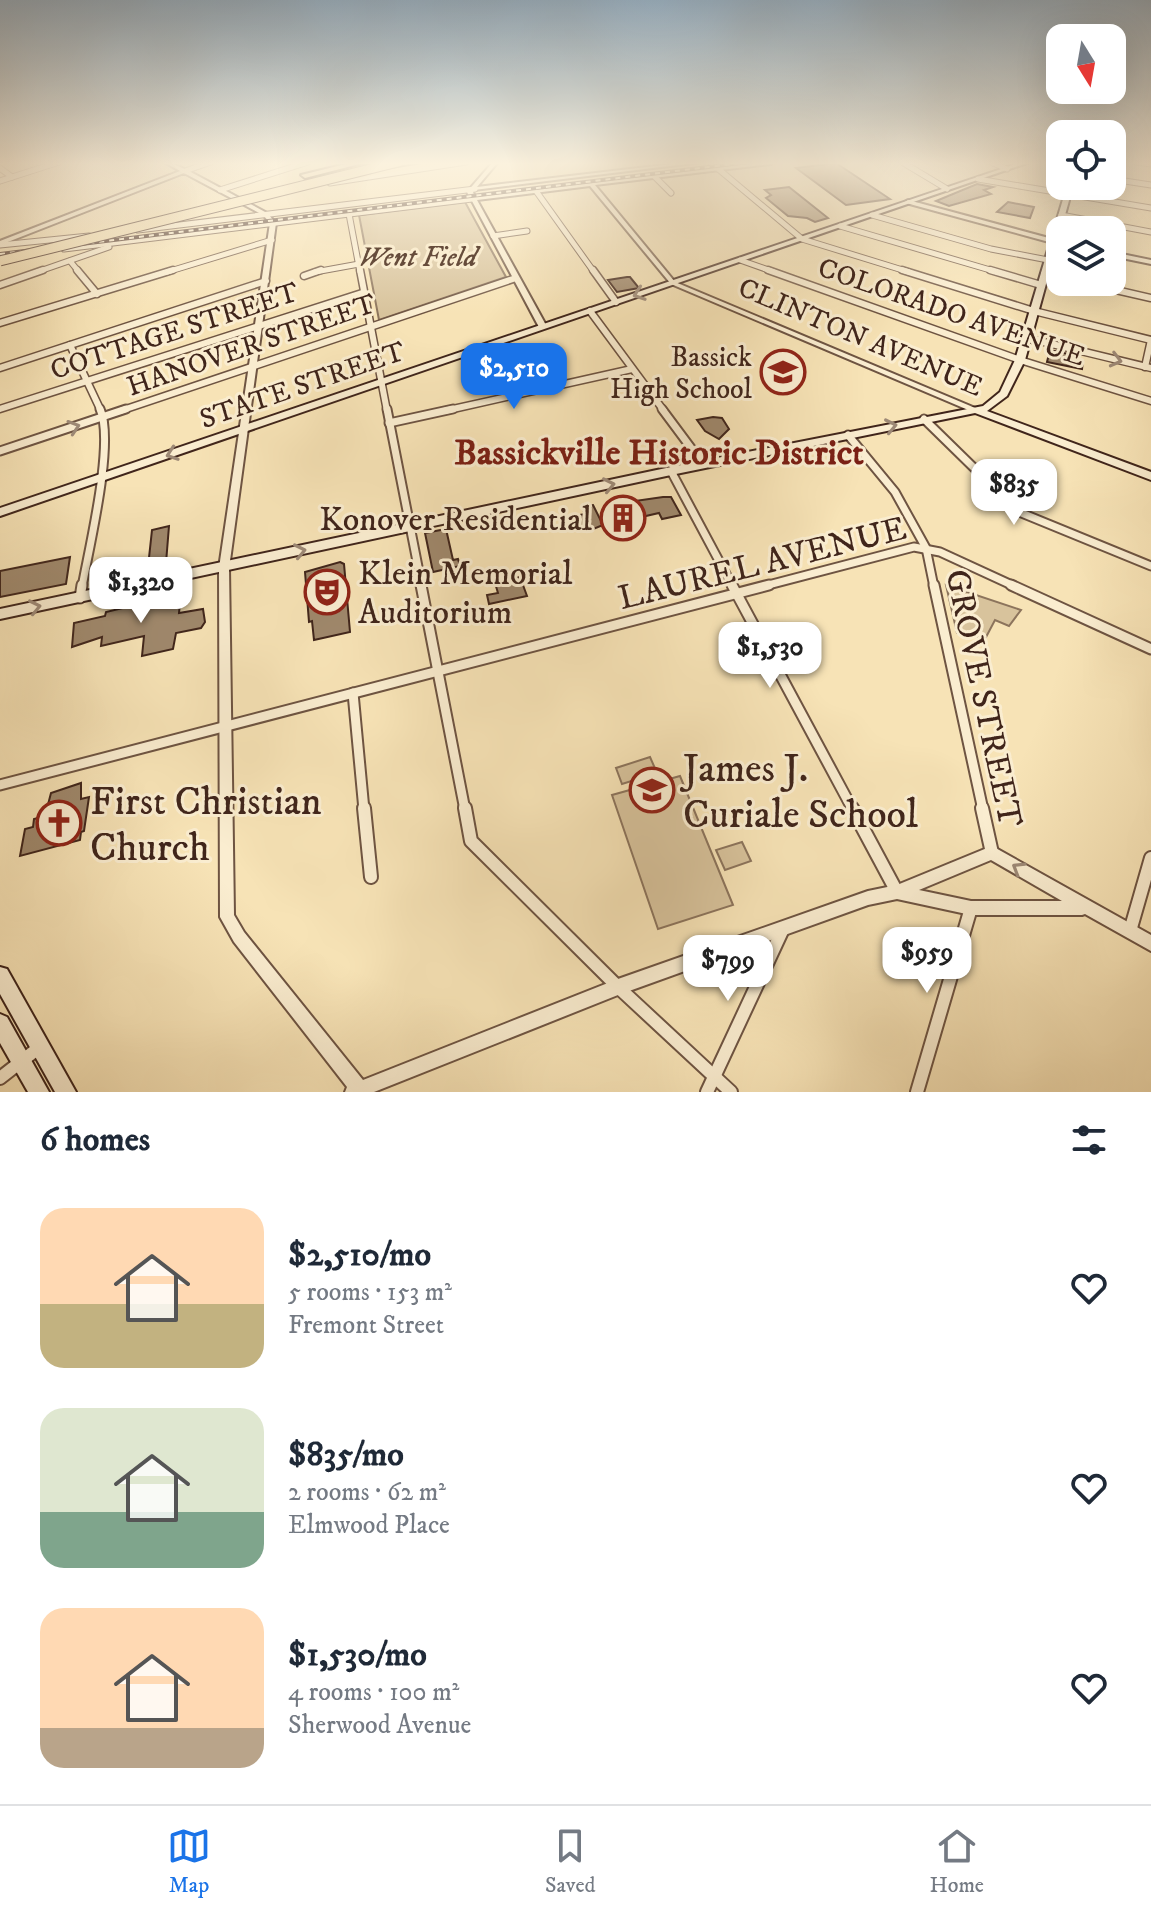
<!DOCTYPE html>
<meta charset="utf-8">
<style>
body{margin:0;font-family:"IM FELL DW Pica",serif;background:#f6f6f7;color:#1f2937;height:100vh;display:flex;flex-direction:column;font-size:30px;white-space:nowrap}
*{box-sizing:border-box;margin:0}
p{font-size:26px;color:#747a83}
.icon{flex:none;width:44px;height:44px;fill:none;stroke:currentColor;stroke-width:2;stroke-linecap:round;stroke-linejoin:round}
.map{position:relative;height:1092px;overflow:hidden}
.panel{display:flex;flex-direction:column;background:#fff;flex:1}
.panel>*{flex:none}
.needle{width:52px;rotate:169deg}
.tools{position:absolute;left:1046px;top:24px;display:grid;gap:16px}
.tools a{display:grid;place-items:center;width:80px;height:80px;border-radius:16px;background:#fff;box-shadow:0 8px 32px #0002;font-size:40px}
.price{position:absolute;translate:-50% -68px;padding:0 18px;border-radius:16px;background:#fff;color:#222;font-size:26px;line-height:52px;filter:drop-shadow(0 2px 4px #0008)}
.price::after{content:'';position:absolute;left:50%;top:48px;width:24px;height:18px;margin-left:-12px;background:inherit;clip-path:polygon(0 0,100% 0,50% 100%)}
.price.active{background:#1a73e8;color:#fff}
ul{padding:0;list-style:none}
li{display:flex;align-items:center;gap:24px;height:200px;padding:0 40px}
li span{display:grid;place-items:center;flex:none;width:224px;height:160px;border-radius:24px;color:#555}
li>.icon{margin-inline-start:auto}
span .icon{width:96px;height:96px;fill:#fffc;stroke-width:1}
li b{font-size:34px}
h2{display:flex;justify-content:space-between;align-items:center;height:96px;padding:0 40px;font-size:34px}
.tabs{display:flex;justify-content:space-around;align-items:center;height:112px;border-top:2px solid #e0e1e3;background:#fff;font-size:22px;color:#747a83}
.tabs a{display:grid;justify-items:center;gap:4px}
.tabs .active{color:#1a73e8}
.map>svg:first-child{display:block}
.green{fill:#d8c39c;stroke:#8c745c;stroke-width:2}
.building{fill:#9f886c;stroke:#40251b;stroke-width:2}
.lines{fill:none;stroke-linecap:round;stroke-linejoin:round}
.minor-far4-casing{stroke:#6e5442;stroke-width:7}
.minor-far3-casing{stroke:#6e5442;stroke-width:9}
.minor-far2-casing{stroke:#6e5442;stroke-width:11}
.minor-far1-casing{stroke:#6e5442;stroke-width:13}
.minor-casing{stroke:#6e5442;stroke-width:16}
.tertiary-casing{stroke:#6e5442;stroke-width:4}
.secondary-casing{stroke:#40251b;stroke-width:4}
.motorway-casing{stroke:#40251b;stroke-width:4}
.minor-far4{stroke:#faedd0;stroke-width:5}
.minor-far3{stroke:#faedd0;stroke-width:6}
.minor-far2{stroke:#faedd0;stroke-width:7}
.minor-far1{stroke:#faedd0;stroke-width:9}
.minor{stroke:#faedd0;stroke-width:12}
.tertiary{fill:#faedd0;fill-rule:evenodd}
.secondary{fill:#faedd0;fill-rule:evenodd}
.motorway{fill:#f7e3b6;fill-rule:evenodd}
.rail-casing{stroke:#40251b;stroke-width:4}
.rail{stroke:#faedd0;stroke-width:2;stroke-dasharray:5;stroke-linecap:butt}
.motorway-bridge-casing{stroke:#40251b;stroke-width:11;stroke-linecap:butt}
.motorway-bridge{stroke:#f7e3b6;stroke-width:9}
.oneway{stroke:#9d8976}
.labels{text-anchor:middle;stroke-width:6;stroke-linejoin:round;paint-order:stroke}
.far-park-label{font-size:28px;font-style:italic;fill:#664c3b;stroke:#faedd0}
.far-street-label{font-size:28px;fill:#40251b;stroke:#faedd0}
.far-poi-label{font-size:28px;fill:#40251b;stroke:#faedd0;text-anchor:end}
.poi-label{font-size:34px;fill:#40251b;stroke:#faedd0;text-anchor:end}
.street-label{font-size:34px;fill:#40251b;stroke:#faedd0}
.neighbourhood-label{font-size:36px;font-weight:bold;fill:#7a1f14;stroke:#faedd0}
.near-poi-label{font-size:40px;fill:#40251b;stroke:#faedd0;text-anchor:start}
</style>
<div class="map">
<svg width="1151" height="1092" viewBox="0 0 1151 1092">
<rect width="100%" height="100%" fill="#f7e3b6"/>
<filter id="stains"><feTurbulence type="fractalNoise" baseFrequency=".0025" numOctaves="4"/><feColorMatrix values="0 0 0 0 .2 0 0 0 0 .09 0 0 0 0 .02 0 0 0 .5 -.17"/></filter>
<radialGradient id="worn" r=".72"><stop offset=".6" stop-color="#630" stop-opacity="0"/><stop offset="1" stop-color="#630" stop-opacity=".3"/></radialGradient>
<g class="green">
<path d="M465 202 506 277 379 320 359 215Z"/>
<path d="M946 585 1021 610 1009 626 995 620 985 639 957 633Z"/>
<path d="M650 757 657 773 622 784 616 768Z"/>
<path d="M680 776 733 905 658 929 612 795Z"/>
<path d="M742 842 751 861 725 870 716 850Z"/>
</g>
<g class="building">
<path d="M836 163 890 199 846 205 796 168Z"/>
<path d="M977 184 993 187 984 190 991 194 949 206 936 201Z"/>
<path d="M789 187 828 218 815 222 807 218 788 216 766 198 771 195 765 190Z"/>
<path d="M1008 202 1034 207 1030 218 997 212Z"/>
<path d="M627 277H630L639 288 617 292 608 280Z"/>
<path d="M1050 350 1078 356 1077 360 1083 361 1082 369 1047 362Z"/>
<path d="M713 417 722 418 729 429 719 439 705 431 697 420Z"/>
<path d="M663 497H671L681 515 662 519 659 513 633 519 639 532 620 535 607 505Z"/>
<path d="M593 505 603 525 591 530 590 527 576 530 574 516 585 514 584 512 588 511 585 506Z"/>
<path d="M169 526 166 563 148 567 152 530Z"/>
<path d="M446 529 453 560 458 559 460 566 433 572 425 533Z"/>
<path d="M70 557 66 584 0 597V571Z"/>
<path d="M340 562 344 564 350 632 314 640 312 621 309 622 305 572Z"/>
<path d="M520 577 527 596 489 604 487 595 498 593 495 583Z"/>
<path d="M181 594 179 613 203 609 205 622 201 628 176 633 173 649 142 656 144 636 101 646 102 637 72 647 74 623 105 616 106 612Z"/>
<path d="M81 783V799L89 797 84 831 81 832 80 840 20 856 25 829 33 827 34 819 45 816 51 793Z"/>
</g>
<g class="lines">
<g class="minor-far4-casing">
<g id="minor-far4">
<path d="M710 162 802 239 909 272"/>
<path d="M902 162 947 189"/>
<path d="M991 162 1007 169"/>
<path d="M1136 162 1151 164"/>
<path d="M0 168 12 177"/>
<path d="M185 171 211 162"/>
<path d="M654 176 671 193"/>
<path d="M978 179 1151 208"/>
<path d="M1112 179 1151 185"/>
<path d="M0 181 59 162"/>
<path d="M330 183 466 162"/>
<path d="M220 190 308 162"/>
<path d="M536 191 594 272"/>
<path d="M349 214 360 272"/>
<path d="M872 215 991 249 1048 260"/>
<path d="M1061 215 1151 232"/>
<path d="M840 226 997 272"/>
<path d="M138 230 475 189"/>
<path d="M493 236 527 231"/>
<path d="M0 245 89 236"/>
<path d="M64 249 472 199"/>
<path d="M740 260 774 272"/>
<path d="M70 261 79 272"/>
<path d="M37 272 109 247"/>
<path d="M167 272 272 240"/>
<path d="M315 272 359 264"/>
</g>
</g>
<g class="minor-far3-casing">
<g id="minor-far3">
<path d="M77 270 97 294"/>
<path d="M360 270 387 411"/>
<path d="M593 270 616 302"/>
<path d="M768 270 1020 360 1151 401"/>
<path d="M902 270 1034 311 1151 340"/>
<path d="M990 270 1041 285"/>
<path d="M1044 274 1060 277"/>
<path d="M304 276 321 270"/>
<path d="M1081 282 1151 298"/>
<path d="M0 285 43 270"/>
<path d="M590 311 664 411"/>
<path d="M0 323 173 270"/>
<path d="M1027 338 1151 368"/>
<path d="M70 345 101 411"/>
<path d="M1145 367 1151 340"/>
<path d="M0 368 266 281"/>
<path d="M0 409 362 293"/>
<path d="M120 411 516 278"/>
<path d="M444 411 632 369"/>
</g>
</g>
<g class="minor-far2-casing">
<g id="minor-far2">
<path d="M387 409 422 587"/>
<path d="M662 409 703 464"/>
<path d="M924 419 1019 512 1151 566"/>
<path d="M389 423 453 409"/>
<path d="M848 435 895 492 926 548 934 587"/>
<path d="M0 451 126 409"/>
<path d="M671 471 733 587"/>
<path d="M82 587C89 548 115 442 100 409"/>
<path d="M761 587 914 547 940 552 1016 587"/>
</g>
</g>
<g class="minor-far1-casing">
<g id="minor-far1">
<path d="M421 585 465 810"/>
<path d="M732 585 853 810"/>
<path d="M934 585 983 810"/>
<path d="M1011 585 1151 649"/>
<path d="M80 598 82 585"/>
<path d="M353 693 364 810"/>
<path d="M0 785 769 585"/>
</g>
</g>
<g class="minor-casing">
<g id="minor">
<path d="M364 808 371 877"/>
<path d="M465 808 471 841 618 987 731 1092"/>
<path d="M852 808 897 892"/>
<path d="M982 808 992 853"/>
<path d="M1130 931 1151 858"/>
<path d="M0 1078 41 1046"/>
<path d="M707 1092 783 929"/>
<path d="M917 1092 971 908"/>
</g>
</g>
<g class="tertiary-casing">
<g id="tertiary">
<path d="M164 162H169L187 170 267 213 276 223 229 568 234 915 244 932 363 1080 618 979 868 891 897 885 992 846 1151 935V951L1085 914 1082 915H971L897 899 868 905 618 995 374 1092H345L347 1087 234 942 220 917 219 568 270 223 263 215 184 173 0 245V241L180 171ZM991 860 1062 901H971L919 890Z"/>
<path d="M493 162H498L477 187 689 162H702L474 190 473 192 475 197 762 162H773L771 164 595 185 675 282 980 410 976 412H973L671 284 590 186 477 200 547 327 540 329 472 201 469 199 470 198 467 192Z"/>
<path d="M908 200 1060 241V245L906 203 905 202Z"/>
<path d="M1112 252 1151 260V264L1112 256Z"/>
</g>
</g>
<g class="secondary-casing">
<g id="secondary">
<path d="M1022 162H1030L0 516V508Z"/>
<path d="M1067 186H1073L1025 360 1007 396 987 411 1151 472V480L975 413 671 475 0 619V609L671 467 983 406 1000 392 1015 360Z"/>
<path d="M0 967 7 969 76 1092H55L0 994Z"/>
<path d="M0 1014 7 1017 49 1092H28L0 1043Z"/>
</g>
</g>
<g class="motorway-casing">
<g id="motorway">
<path d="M354 162H367L305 178 301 175Z"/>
<path d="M434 162H452L359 178 355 175Z"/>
</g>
</g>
<use href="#minor-far4" class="minor-far4"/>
<use href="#minor-far3" class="minor-far3"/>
<use href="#minor-far2" class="minor-far2"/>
<use href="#minor-far1" class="minor-far1"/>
<use href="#minor" class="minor"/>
<use href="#tertiary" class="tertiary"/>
<use href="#secondary" class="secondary"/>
<use href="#motorway" class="motorway"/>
<g class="rail-casing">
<path id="rail" d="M0 254 749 162"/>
</g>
<use href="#rail" class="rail"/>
<g class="motorway-bridge-casing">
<path id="motorway-bridge" d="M0 261 398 162"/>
</g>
<use href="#motorway-bridge" class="motorway-bridge"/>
</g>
<defs><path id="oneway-chevron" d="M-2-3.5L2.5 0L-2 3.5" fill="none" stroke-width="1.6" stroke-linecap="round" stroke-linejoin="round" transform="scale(2)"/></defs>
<g class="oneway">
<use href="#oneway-chevron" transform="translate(639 294) rotate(161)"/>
<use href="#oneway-chevron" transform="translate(1116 360) rotate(14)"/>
<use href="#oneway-chevron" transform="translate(891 426) rotate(-12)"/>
<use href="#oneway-chevron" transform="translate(74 427) rotate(-18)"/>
<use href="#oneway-chevron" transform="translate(172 454) rotate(161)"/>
<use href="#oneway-chevron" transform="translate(609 485) rotate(-12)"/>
<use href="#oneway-chevron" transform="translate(300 551) rotate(-12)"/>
<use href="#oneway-chevron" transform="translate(35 607) rotate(-12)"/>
<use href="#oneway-chevron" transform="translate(1018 868) rotate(-149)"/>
</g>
<linearGradient id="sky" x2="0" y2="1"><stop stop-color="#95adbf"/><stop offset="0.52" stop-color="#fbf2de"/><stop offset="1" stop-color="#fbf2de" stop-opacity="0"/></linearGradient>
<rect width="1151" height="314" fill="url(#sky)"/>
<defs>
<g id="school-ring" transform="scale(2.3)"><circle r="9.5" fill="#faedd0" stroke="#8f2418" stroke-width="1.5"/><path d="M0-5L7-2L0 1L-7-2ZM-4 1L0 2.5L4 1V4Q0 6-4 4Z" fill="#8f2418"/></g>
<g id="building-ring" transform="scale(2.3)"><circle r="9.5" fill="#faedd0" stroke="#8f2418" stroke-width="1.5"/><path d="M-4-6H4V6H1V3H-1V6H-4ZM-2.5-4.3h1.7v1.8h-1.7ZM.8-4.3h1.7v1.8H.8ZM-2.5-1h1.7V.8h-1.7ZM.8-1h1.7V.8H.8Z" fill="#8f2418"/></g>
<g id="theatre-ring" transform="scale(2.3)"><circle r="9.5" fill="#faedd0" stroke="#8f2418" stroke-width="1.5"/><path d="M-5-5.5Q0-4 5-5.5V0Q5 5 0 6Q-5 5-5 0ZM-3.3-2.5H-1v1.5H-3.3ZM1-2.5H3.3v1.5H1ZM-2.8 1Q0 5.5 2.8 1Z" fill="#8f2418"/></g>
<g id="church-ring" transform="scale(2.3)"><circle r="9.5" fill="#faedd0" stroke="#8f2418" stroke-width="1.5"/><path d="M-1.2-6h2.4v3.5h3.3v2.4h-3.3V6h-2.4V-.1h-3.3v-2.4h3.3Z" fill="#8f2418"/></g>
</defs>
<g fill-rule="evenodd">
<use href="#school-ring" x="783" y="372"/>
<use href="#building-ring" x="623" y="518"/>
<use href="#theatre-ring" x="327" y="592"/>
<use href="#school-ring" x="652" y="790"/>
<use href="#church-ring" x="59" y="823"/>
</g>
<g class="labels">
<g class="far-park-label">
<text x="418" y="266">Went Field</text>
</g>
<g class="far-street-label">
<text transform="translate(952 311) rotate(19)" y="10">COLORADO AVENUE</text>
<text transform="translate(174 330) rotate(-18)" y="10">COTTAGE STREET</text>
<text transform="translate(861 336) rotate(23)" y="10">CLINTON AVENUE</text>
<text transform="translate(251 344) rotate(-19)" y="10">HANOVER STREET</text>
<text transform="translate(302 384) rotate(-19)" y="10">STATE STREET</text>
</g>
<g class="far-poi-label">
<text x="752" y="366">Bassick<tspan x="752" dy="32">High School</tspan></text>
</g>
<g class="poi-label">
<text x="592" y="530">Konover Residential</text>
<text x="358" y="584" text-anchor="start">Klein Memorial<tspan x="358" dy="39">Auditorium</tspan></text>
</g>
<g class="street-label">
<text transform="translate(762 562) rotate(-14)" y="12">LAUREL AVENUE</text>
<text transform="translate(985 698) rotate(78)" y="12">GROVE STREET</text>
</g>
<g class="neighbourhood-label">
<text x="659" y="464">Bassickville Historic District</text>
</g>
<g class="near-poi-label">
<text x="683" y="781">James J.<tspan x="683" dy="46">Curiale School</tspan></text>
<text x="90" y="814">First Christian<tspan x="90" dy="46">Church</tspan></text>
</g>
</g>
<rect width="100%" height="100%" filter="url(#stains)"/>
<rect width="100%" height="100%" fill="url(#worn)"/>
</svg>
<div class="tools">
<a><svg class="needle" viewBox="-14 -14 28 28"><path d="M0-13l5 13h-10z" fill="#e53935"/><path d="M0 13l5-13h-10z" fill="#747a83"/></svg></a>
<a><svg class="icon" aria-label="locate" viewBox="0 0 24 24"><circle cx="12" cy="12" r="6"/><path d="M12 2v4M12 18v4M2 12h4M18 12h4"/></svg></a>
<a><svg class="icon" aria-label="layers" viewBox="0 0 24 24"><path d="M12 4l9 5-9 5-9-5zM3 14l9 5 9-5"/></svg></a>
</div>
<b class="price active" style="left:514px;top:411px">$2,510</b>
<b class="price" style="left:1014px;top:527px">$835</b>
<b class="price" style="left:141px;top:625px">$1,320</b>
<b class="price" style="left:770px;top:690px">$1,530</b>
<b class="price" style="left:927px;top:995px">$959</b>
<b class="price" style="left:728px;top:1003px">$799</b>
</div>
<section class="panel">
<h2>6 homes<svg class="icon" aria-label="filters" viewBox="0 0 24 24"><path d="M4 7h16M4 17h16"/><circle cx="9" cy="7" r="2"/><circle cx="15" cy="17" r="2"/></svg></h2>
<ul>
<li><span style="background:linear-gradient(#ffd9b3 60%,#c2b280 0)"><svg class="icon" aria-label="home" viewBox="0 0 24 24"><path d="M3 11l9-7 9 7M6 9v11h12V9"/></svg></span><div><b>$2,510/mo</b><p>5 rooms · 153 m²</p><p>Fremont Street</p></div><svg class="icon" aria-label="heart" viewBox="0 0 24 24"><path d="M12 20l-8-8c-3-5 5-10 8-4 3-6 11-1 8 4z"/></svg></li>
<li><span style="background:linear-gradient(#dfe7d0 65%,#7fa58c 0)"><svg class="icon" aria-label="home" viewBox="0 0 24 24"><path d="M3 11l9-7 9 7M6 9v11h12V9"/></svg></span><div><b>$835/mo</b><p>2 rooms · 62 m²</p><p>Elmwood Place</p></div><svg class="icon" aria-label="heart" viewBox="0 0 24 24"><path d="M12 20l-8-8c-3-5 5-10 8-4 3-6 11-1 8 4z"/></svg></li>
<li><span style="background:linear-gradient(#ffd9b3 75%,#b9a48a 0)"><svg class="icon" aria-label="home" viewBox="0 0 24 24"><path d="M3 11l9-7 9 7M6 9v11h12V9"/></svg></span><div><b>$1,530/mo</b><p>4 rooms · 100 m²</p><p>Sherwood Avenue</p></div><svg class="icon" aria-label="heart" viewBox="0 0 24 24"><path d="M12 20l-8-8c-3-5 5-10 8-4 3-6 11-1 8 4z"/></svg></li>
</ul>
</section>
<nav class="tabs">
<a class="active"><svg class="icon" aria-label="map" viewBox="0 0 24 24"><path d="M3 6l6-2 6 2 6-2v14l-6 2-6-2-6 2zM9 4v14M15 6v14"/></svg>Map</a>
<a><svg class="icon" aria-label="saved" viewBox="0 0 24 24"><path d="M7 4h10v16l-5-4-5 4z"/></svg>Saved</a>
<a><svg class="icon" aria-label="home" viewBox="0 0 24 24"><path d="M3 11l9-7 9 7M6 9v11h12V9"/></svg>Home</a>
</nav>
